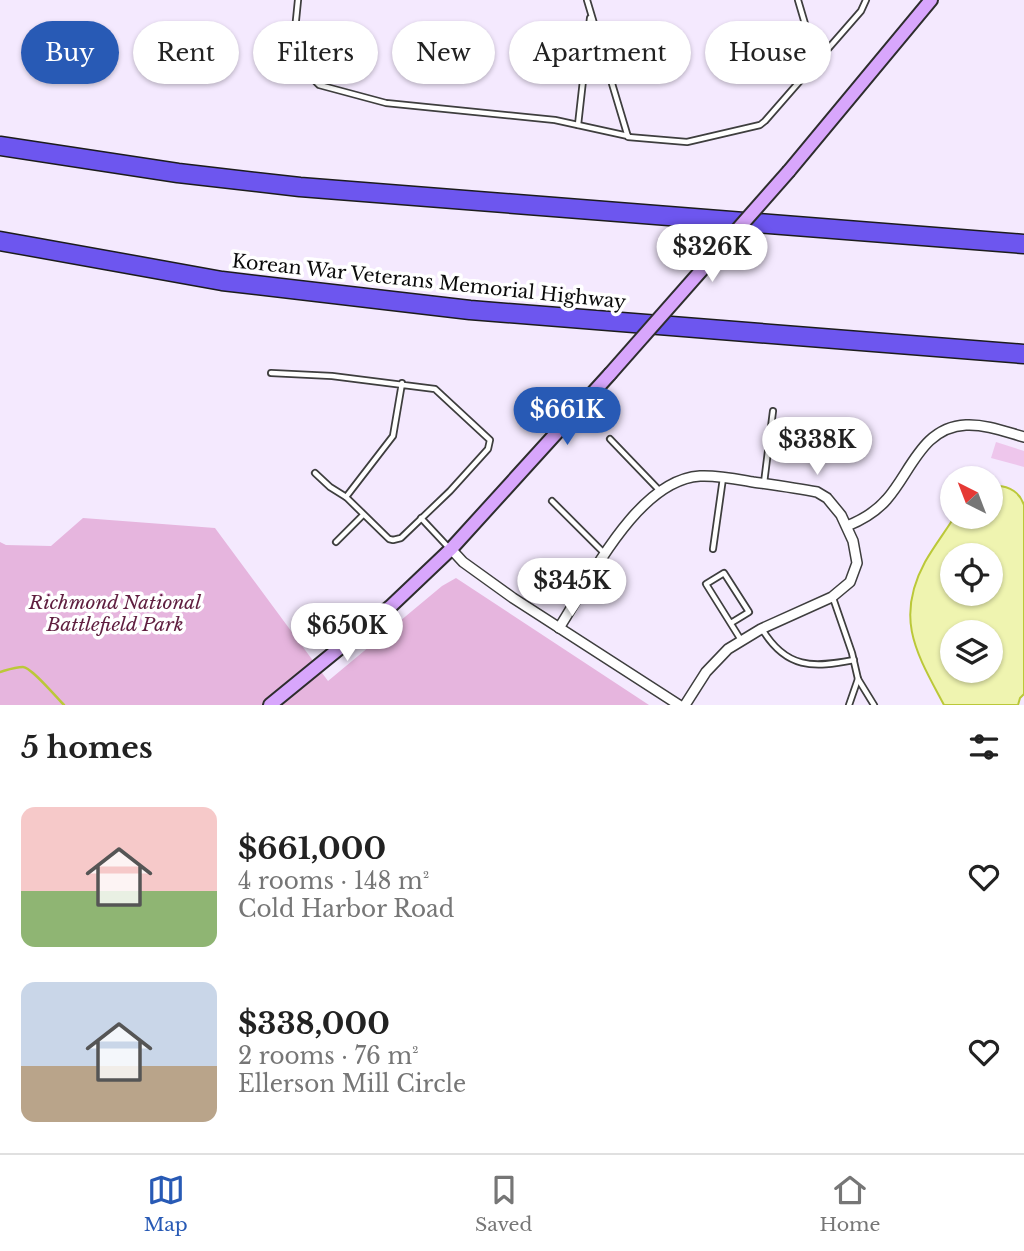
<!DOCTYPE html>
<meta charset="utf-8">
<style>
body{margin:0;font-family:"Libre Baskerville",serif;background:#f2f2f2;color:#222;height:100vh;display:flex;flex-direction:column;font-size:26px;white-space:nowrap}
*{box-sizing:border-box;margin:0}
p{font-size:23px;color:#767676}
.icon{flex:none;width:38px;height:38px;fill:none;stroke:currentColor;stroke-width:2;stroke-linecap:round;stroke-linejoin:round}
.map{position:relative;height:705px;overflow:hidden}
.sheet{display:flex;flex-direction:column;background:#fff;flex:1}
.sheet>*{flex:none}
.top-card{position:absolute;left:21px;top:21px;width:984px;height:63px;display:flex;gap:14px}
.needle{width:46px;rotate:318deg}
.fabs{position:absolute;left:940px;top:466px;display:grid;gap:14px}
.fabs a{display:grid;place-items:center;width:63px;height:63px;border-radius:50%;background:#fff;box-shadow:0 2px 5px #0004;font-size:35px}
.price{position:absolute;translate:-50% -60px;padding:0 16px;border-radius:24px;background:#fff;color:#222;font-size:23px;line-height:46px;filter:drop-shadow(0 2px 4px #0008)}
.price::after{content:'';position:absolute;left:50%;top:42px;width:21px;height:16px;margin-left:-10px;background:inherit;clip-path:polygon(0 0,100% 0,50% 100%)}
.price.current{background:#285ab5;color:#fff}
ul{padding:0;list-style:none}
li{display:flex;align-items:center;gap:21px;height:175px;padding:0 21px}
li span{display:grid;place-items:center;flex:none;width:196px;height:140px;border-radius:14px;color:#555}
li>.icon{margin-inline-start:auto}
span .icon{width:84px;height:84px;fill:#fffc;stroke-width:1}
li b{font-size:30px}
h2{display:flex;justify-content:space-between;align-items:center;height:84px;padding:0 21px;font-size:30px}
.tag{padding:0 24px;border-radius:32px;background:#fff;box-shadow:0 2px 5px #0004;font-size:24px;line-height:63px}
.tag.current{background:#285ab5;color:#fff}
.menu{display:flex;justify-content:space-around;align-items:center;height:98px;border-top:2px solid #e0e0e0;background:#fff;font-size:19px;color:#767676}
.menu a{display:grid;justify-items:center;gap:4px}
.menu .current{color:#285ab5}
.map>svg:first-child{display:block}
.green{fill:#e6b5de}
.pitch{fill:#eec6ec}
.water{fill:#eff4b0;stroke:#bbc839;stroke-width:2;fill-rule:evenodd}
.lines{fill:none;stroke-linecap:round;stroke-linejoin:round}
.stream{stroke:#bbc839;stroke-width:2.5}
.lane-casing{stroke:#3e3e3e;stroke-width:8}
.street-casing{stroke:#3e3e3e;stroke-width:12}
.secondary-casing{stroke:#2d2d2d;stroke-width:16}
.highway-casing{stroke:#1c1c1c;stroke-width:21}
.lane{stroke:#fff;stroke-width:4.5}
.street{stroke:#fff;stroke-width:9}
.secondary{stroke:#d8a6fc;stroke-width:12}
.highway{stroke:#6d56ef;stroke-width:18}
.secondary-bridge-casing{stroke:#2d2d2d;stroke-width:16;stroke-linecap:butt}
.secondary-bridge{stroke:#d8a6fc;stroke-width:12}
.labels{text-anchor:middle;stroke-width:7;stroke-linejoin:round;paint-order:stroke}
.street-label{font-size:19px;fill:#0b0b0b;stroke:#fff}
.park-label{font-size:19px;font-style:italic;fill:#5f1e3f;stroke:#fff}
</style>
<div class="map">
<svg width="1024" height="705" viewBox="0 0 1024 705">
<rect width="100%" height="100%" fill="#f4e9fe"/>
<path class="green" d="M83 518 215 528 328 681 442 586 456 578 649 705H0V542L6 545 51 546Z"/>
<path class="pitch" d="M996 442 1024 451V467L991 458Z"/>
<path class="water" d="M997 486C1010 486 1020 493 1024 505V694L1020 698 1018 705H944C917 654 894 619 925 562 934 546 945 532 955 516H990L991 490ZM952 555H990V593H952ZM952 632H990V670H952Z"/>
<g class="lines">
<path class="stream" d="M0 672C7 670 15 667 23 667 31 667 56 697 64 705"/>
<g class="lane-casing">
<g id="lane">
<path d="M298 0 293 50 297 63 319 85 386 103 555 120 628 136"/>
<path d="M587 0 628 137 687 142 760 125 765 121 861 11 866 0"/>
<path d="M798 0 816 61"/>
<path d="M578 125 590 18"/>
<path d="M271 373 332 376 435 389 490 440 488 449 450 491 401 538 393 540 389 539 346 497 393 436 402 383"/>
<path d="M610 439 659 490"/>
<path d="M315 473 330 487 346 497"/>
<path d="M764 483 773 411"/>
<path d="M552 501 605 554"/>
<path d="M421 518 449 548"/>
<path d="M336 542 363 515"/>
<path d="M713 549 723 478"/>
<path d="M833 598 852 653 858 679 874 705"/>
<path d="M731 623 749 612 724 573 706 584 741 640"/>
<path d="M762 629C786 669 813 668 854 660"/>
<path d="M849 705 858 679"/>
</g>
</g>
<g class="street-casing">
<g id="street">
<path d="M847 526C862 520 876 512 887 499 911 472 922 427 966 425 986 424 1006 432 1024 437"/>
<path d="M451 549 463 562 513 598 679 705"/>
<path d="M559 628C590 580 637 480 700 476 717 475 736 479 753 482 774 485 796 488 817 492L827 498 841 515 853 541 857 563 850 582 832 597 761 629 728 649 706 672 685 705"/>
</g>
</g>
<g class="secondary-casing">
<g id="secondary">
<path d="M789 171 931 0"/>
<path d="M270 705 390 607 451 549 610 374"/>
</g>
</g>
<g class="highway-casing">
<g id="highway">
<path d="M0 146 178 173 300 187 1024 244"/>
<path d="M0 241 222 281 470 310 1024 354"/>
</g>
</g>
<use href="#lane" class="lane"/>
<use href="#street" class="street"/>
<use href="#secondary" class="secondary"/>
<use href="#highway" class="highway"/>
<g class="secondary-bridge-casing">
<path id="secondary-bridge" d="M610 374 789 171"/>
</g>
<use href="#secondary-bridge" class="secondary-bridge"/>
</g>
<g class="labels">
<g class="street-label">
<text transform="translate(429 281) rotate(6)" y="7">Korean War Veterans Memorial Highway</text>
</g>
<g class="park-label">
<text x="115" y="609">Richmond National<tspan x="115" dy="22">Battlefield Park</tspan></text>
</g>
</g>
</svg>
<div class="fabs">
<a><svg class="needle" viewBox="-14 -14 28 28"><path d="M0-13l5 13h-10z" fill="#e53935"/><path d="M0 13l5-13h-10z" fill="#767676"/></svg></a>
<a><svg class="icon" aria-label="locate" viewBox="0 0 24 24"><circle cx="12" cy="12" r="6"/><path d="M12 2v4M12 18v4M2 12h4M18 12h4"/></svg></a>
<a><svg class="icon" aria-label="layers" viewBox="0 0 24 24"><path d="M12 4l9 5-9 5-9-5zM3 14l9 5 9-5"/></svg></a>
</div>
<b class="price" style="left:712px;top:284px">$326K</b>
<b class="price current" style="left:567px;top:447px">$661K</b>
<b class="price" style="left:817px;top:477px">$338K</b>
<b class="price" style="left:572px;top:618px">$345K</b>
<b class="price" style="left:347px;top:663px">$650K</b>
<div class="top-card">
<a class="tag current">Buy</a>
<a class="tag">Rent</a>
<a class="tag">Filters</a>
<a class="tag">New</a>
<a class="tag">Apartment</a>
<a class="tag">House</a>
</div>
</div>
<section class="sheet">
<h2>5 homes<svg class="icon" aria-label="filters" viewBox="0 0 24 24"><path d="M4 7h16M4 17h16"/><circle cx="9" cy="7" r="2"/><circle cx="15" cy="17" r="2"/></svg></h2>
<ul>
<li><span style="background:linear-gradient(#f6c9c9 60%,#8fb573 0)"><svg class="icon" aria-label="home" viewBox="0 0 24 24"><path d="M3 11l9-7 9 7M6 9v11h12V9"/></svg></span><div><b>$661,000</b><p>4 rooms · 148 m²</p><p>Cold Harbor Road</p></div><svg class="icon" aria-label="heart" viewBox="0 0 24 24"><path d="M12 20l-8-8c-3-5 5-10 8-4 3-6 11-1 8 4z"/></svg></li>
<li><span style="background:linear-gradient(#c9d6e8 60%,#b9a48a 0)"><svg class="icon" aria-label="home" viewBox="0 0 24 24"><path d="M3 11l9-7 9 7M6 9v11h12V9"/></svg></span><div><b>$338,000</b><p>2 rooms · 76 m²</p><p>Ellerson Mill Circle</p></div><svg class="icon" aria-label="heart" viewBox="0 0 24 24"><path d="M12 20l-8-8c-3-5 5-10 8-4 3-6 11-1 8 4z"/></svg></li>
</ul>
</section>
<nav class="menu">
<a class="current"><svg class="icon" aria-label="map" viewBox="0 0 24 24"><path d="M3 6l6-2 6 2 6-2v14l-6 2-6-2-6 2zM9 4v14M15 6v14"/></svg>Map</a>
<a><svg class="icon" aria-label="saved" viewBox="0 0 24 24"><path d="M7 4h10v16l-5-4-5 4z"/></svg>Saved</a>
<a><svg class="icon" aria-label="home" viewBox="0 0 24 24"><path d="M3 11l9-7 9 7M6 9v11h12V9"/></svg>Home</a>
</nav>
